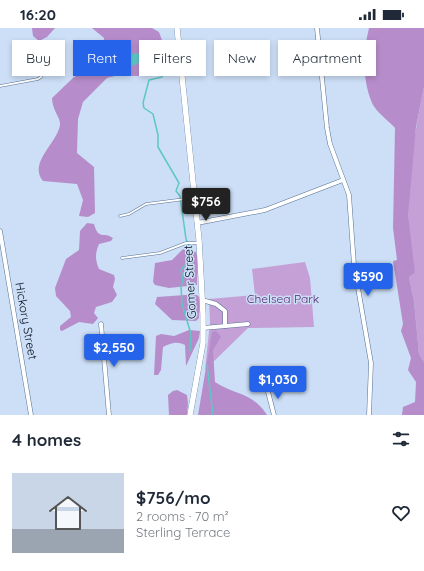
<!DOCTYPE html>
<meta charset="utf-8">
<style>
body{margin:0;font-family:Quicksand,sans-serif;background:#f6f6f7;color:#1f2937;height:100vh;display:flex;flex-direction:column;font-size:15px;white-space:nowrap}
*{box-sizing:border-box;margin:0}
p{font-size:13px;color:#747a83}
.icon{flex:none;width:22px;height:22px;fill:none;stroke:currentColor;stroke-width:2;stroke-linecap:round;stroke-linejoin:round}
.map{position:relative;height:387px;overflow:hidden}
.sheet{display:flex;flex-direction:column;background:#fff;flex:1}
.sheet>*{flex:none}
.banner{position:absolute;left:12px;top:12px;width:400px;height:36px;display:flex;gap:8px}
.price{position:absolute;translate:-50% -34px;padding:0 9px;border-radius:4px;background:#2563eb;color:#fff;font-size:13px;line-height:26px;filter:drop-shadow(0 1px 2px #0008)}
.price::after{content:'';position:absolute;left:50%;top:24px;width:12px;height:9px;margin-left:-6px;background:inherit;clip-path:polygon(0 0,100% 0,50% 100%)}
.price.selected{background:#222;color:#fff}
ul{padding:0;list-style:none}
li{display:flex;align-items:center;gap:12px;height:100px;padding:0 12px}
li span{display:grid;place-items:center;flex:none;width:112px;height:80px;border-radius:0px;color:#555}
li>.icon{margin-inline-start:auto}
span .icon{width:48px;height:48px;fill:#fffc;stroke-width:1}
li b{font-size:17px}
h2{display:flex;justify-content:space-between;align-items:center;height:48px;padding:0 12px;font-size:17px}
.chip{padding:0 14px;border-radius:0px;background:#fff;box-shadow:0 2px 6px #0003;font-size:14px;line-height:36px}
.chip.selected{background:#2563eb;color:#fff}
.status{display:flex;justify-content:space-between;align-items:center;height:28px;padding:0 20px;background:#fff;direction:ltr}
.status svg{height:11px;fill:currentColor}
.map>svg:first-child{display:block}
.green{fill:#c4a0d6}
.forest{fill:#b68dca}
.water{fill:#5ec7c5}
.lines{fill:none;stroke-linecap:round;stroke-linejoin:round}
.stream{stroke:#5ec7c5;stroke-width:1.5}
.lane-casing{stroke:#567296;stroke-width:3}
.street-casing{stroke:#567296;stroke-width:5}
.secondary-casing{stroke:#567296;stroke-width:6}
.lane{stroke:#fff;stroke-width:2}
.street{stroke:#fff;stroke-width:4}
.secondary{stroke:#fff;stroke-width:5.5}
.labels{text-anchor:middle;stroke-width:3;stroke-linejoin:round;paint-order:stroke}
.street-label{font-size:12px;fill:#030c19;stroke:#ccdff7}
.park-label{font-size:12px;fill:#511e67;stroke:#ccdff7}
</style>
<div class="status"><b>16:20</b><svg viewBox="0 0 49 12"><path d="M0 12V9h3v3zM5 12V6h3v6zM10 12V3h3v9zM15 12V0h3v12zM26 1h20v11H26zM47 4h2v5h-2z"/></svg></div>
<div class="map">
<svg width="424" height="387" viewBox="0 0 424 387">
<rect width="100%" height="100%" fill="#ccdff7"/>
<g class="green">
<path d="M424 59V334L419 326 414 273 409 249 415 245C400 187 412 117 424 59Z"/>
<path d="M305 234 310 250 314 299 248 300 205 342 210 294 209 271 255 267 252 241Z"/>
</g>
<g class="forest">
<path d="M32 0H55L47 9 39 13 33 8Z"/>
<path d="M92 0H152L159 4 167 26 159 48H115L107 50 83 74 78 91 77 125 94 139 95 185 88 189 79 188 83 172 77 156 43 153C28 134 57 116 60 97 61 90 52 82 52 70L74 49 102 34 104 10Z"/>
<path d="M369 0H424V59L416 99 408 187 415 245 409 249 414 273 419 326 424 334V387H402L403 379 415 374 416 354 408 342 411 330 401 303 403 296 393 233 397 232 393 200 395 100C389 93 376 84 372 75 362 51 363 24 369 0Z"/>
<path d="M87 195 94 196C99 213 103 203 113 210L111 213 99 216C95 225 95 232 99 241L114 247 115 251 113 259 117 267 112 274 96 279 94 285 98 290 93 296 79 294 62 303 60 302V298L71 289 70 283 56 268 55 260 66 231 79 222 80 203Z"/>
<path d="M183 221 196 224 198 232 197 257 169 260 155 257 153 254 155 235 172 232Z"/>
<path d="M185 267H197L200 270 199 290 196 293 172 292 155 276 157 269Z"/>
<path d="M189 302 200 303 199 310 186 338 185 317C177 313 171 315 163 319L161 342 158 347H154L156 308 161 306 174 308Z"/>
<path d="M216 303 221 309 213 322 215 354C236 368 251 363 267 387H198L212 304Z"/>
<path d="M177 362 187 367 188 375 187 387H169L168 367 173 363Z"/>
</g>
<path class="water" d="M136 25 142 28 143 32 133 38 123 35 122 31 127 27Z"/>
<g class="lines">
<g class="stream">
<path d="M143 32 155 35 163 43 162 49 149 52 143 75 144 80 153 86 158 107V119L179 155 176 163 180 168 186 211 193 229V240L184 238 181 242 183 252 181 258 182 276 191 306 190 323"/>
<path d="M207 337 213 387"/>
</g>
<g class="lane-casing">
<g id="lane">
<path d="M0 58 38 51 41 49 48 37"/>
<path d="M120 188 129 186 146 176 193 170"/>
<path d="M122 230 160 225 186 215H198"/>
</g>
</g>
<g class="street-casing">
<g id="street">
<path d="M317 0 327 100 330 116 349 167 354 237 371 335 369 387"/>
<path d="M197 195 265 182 343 152"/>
<path d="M0 203 31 387"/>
<path d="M202 272 216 276 225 283V298"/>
<path d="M101 296 109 387"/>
<path d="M203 300 248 296"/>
<path d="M267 360 274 387"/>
</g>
</g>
<g class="secondary-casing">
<path id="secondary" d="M177 0 199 212 203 286V315L190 387"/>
</g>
<use href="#lane" class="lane"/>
<use href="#street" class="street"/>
<use href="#secondary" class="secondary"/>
</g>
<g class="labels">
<g class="street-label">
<text transform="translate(190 254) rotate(-93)" y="4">Gomer Street</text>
<text transform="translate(26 293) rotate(80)" y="4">Hickory Street</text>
</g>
<g class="park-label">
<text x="283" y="275">Chelsea Park</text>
</g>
</g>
</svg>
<b class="price selected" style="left:206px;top:194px">$756</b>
<b class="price" style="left:368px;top:269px">$590</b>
<b class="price" style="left:114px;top:340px">$2,550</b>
<b class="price" style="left:278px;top:372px">$1,030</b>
<div class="banner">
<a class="chip">Buy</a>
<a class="chip selected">Rent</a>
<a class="chip">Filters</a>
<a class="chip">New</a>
<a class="chip">Apartment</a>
</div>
</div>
<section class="sheet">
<h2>4 homes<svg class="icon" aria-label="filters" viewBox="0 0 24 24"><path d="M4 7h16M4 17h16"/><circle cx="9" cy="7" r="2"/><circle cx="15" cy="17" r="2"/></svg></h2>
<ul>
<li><span style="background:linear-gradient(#c9d6e8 70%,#9aa5b1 0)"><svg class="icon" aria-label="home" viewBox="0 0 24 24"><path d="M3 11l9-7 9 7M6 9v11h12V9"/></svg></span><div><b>$756/mo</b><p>2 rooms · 70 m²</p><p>Sterling Terrace</p></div><svg class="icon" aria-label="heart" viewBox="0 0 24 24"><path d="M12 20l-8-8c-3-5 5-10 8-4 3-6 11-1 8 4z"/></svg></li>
</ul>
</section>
